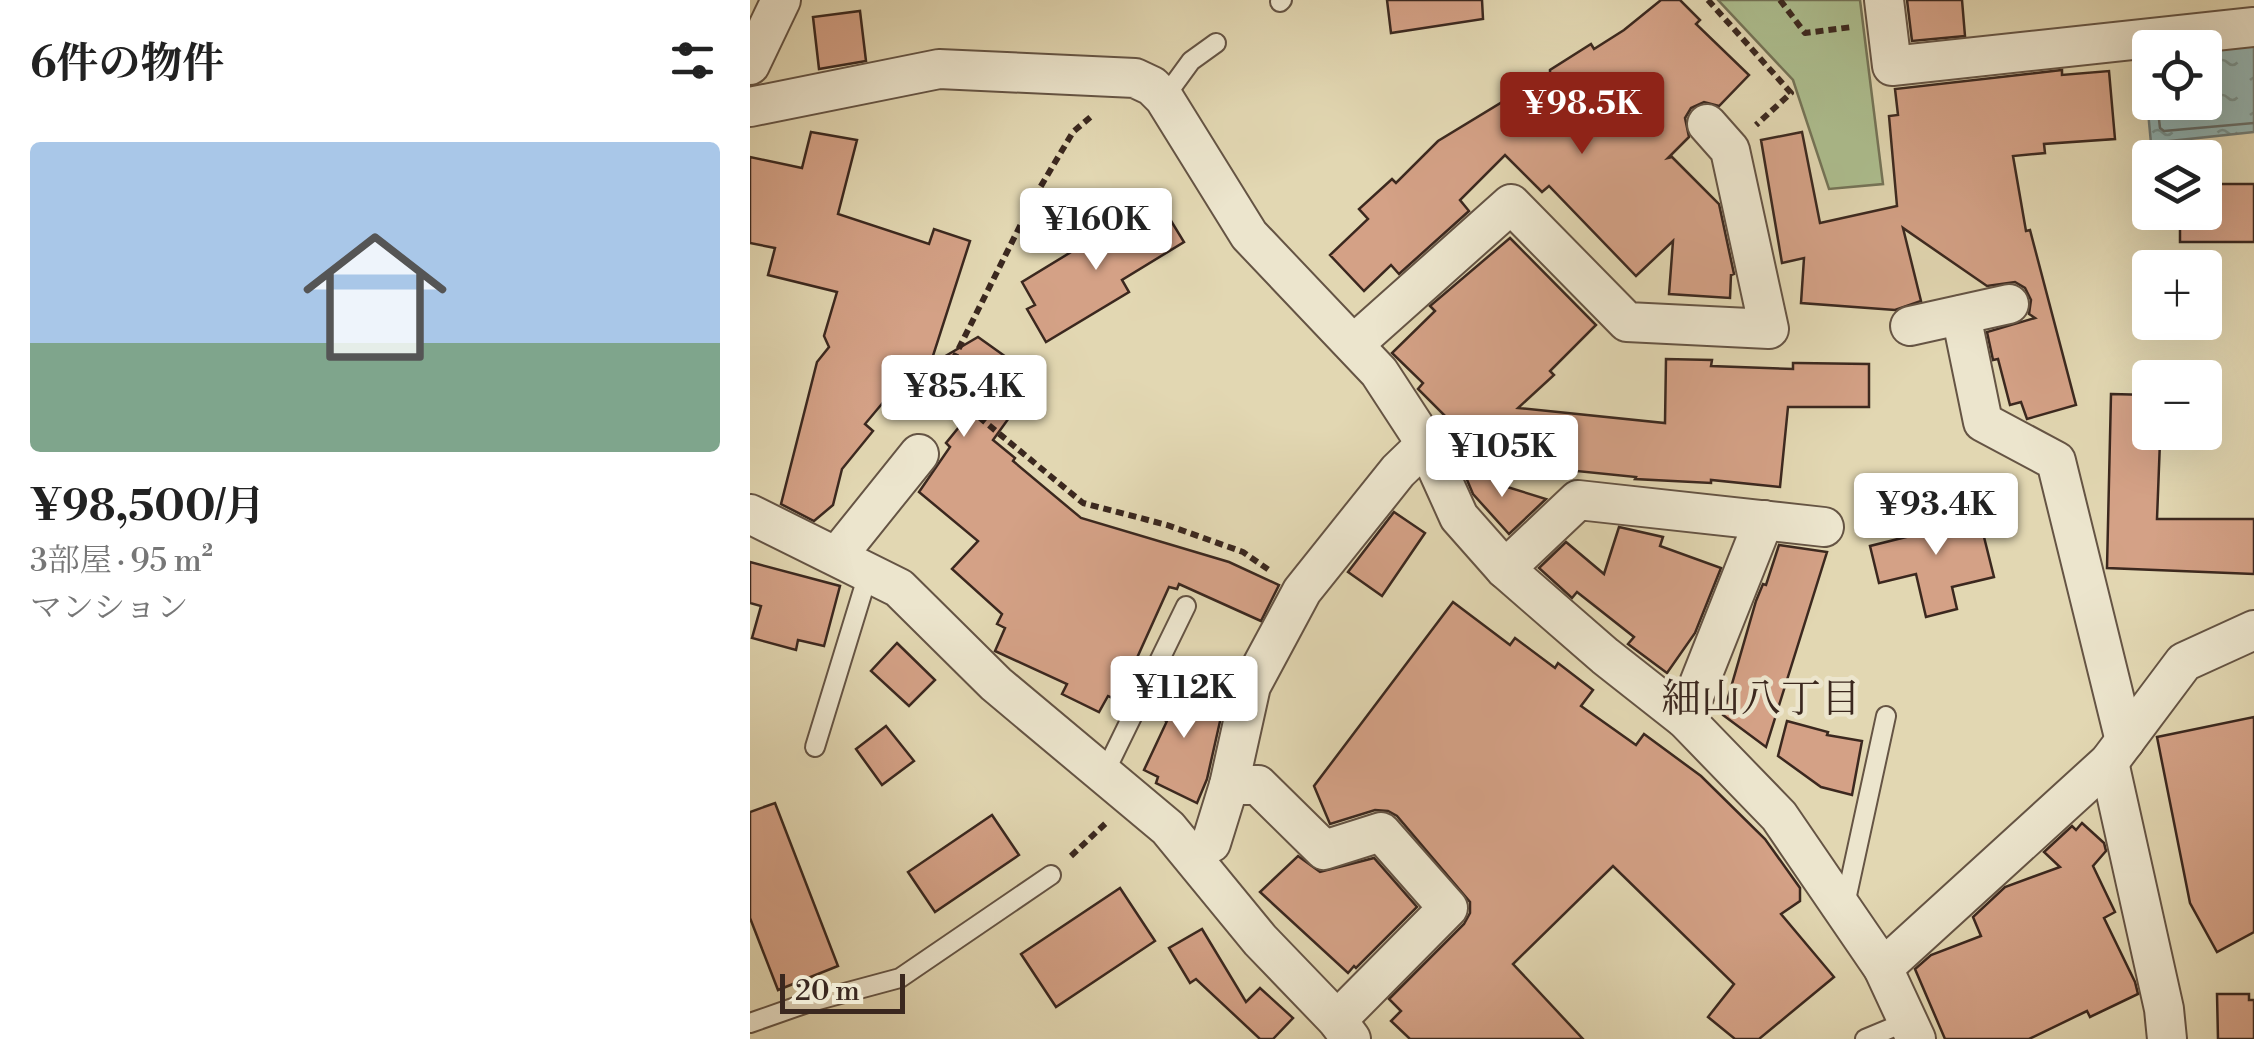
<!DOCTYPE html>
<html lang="ja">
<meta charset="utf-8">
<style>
body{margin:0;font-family:"Libre Bodoni","Noto Serif JP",serif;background:#f6f6f6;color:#222;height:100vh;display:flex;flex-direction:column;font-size:38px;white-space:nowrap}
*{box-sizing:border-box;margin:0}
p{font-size:32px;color:#767676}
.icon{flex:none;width:55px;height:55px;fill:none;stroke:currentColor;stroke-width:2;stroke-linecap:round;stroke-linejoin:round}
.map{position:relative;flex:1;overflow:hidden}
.details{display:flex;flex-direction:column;background:#fff;width:750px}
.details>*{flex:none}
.buttons{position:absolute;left:1382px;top:30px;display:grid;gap:20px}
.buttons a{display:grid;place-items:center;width:90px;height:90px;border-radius:10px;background:#fff;box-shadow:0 10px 40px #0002;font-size:50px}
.scale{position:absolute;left:30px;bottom:25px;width:125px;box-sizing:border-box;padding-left:10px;border:5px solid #3b281f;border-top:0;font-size:28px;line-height:35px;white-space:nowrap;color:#3b281f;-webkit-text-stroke:8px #ece5cd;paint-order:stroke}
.price{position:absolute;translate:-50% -85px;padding:0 22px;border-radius:10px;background:#fff;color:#222;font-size:32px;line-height:65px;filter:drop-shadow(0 2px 5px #0008)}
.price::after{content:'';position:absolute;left:50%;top:60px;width:30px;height:22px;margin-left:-15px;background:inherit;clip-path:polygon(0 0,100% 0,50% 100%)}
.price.selected{background:#8f2418;color:#fff}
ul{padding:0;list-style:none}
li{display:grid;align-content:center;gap:20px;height:530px;padding:0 30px}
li+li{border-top:2px solid #e0e0e0}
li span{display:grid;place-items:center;height:310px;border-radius:10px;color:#555}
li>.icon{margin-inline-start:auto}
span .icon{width:180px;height:180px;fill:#fffc;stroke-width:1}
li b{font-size:42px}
h2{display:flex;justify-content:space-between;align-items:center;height:120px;padding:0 30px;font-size:42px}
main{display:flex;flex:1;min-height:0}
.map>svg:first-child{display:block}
.green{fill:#adbf90;stroke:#747458;stroke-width:2.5}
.water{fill:url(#water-ripples);stroke:#727e79;stroke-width:2.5}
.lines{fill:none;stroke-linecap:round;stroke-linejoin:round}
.shore{stroke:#69706a;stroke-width:2.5}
.building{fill:#d4a186;stroke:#3b281f;stroke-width:2.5}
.lane-casing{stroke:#655444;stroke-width:22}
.street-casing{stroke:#655444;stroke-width:42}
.path{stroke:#3b281f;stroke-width:6;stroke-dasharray:8 5;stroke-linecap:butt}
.lane{stroke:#ece5cd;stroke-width:18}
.street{stroke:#ece5cd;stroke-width:38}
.labels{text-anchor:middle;stroke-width:9;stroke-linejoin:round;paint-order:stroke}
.neighbourhood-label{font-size:40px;fill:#3b281f;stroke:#ece5cd}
</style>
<main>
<section class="details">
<h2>6件の物件<svg class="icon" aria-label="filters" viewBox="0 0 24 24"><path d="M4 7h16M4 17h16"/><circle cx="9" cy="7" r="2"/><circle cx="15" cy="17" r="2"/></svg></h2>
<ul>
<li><span style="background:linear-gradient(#a9c7e8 65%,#7fa58c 0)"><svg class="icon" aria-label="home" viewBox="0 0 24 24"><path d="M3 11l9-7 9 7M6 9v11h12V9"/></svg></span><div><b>¥98,500/月</b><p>3部屋 · 95 m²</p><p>マンション</p></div></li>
</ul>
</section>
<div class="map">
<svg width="1504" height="1039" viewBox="0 0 1504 1039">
<defs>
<pattern id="water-ripples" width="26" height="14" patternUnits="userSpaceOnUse" patternTransform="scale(2.5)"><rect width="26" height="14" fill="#97b8b5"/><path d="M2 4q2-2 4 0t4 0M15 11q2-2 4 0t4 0" fill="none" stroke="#7c9693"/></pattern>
</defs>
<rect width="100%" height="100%" fill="#e2d7b2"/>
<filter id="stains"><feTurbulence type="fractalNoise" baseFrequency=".002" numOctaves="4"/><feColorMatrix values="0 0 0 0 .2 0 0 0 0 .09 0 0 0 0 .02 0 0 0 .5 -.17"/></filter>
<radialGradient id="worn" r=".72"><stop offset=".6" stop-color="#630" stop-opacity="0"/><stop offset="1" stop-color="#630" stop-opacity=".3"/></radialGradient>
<path class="green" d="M968 0H1110L1133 184 1079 189 1043 80Z"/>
<path class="water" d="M1504 46V132L1401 143 1393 58 1400 57V102H1455V51Z"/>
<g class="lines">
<path class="shore" d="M1407 102 1410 128 1414 131 1504 123"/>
</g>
<g class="building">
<path d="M637 0H732L733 19 641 33Z"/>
<path d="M911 0H930L950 20 946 24 999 75 969 106 954 102 941 108 935 118 939 137 918 158 922 157 969 204 984 274 981 275 980 298 919 294 923 241 886 276 799 186 792 192 755 155 710 200 719 211 649 274 641 265 614 291 580 255 618 219 609 209 642 179 646 183 688 141 800 73V70L841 44 844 49 874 30Z"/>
<path d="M1157 0H1212L1215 36 1162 41Z"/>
<path d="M110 11 116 61 69 69 63 17Z"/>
<path d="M1312 70V75L1359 71 1365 139 1294 144 1295 153 1263 156 1276 231 1280 230 1326 405 1277 419 1271 402 1260 405 1248 359 1243 360 1237 332 1285 318 1279 314 1281 300 1275 288 1265 282 1237 286 1153 228 1171 301 1145 310 1051 303 1054 258 1032 263 1011 140 1052 132 1070 223 1147 206 1139 116 1148 115 1145 89Z"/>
<path d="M61 132 107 140 88 214 179 244 184 229 220 241 180 365 228 337 287 379 243 440 265 458 263 461 331 518 479 562 529 585 511 621 429 584 427 589 419 587 382 669 390 673 375 703 358 696 349 712 312 694 317 684 245 651 255 628 247 624 252 614 202 569 228 541 169 492 200 447 196 443 227 405 167 362 115 424 123 431 92 469 83 505 64 521 31 504 67 362 79 347 74 336 87 292 18 275 25 248 0 243V157L52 168Z"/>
<path d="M1455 184H1504V242H1430V212H1455Z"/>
<path d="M415 211 434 242 372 280 379 292 296 342 277 309 285 305 272 282 380 216 388 227Z"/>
<path d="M760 238 846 325 800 371 804 375 768 408 915 423 916 359 962 360 961 366 1043 369V363H1047L1119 364V407H1038L1030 487 961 480V483L885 479 886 477 827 471 822 476 752 473 668 389 673 383 642 353 685 311 680 306Z"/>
<path d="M1361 394 1400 395V441H1410L1407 519H1504V574L1357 568Z"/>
<path d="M724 465 752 488 754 486 796 499 759 534 723 494 715 475Z"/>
<path d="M1204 507 1210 526 1230 521 1244 577 1202 587 1207 609 1176 617 1166 574 1129 583 1120 546 1168 534 1164 517Z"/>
<path d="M644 512 675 533 632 596 598 572Z"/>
<path d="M869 527 913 537 910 546 971 568 945 633 917 673 878 644 884 637 827 592 822 598 789 568 816 542 854 574Z"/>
<path d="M1029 545 1077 552 1016 747 973 715 1006 601 1013 584 1016 585Z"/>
<path d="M0 562 90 586 74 646 48 640 46 650 2 638 11 606 0 603Z"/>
<path d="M703 602 760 645 765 638 805 668 808 663 843 690 831 706 886 745 894 734 951 776 1015 839 1050 888V901L1031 914 1084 977 1009 1039H985L958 1017 984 984 863 866 763 964 833 1039H660L641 1021 651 1011 639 999 714 924 720 913V902L647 816 638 811 625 810 580 824 564 786Z"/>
<path d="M147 643 185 680 159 706 121 671Z"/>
<path d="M413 682 473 708 457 779 447 803 406 783 408 777 394 770 417 721 398 713Z"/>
<path d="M1504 717V932L1467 952 1440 903 1407 737Z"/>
<path d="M1037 721 1078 732 1077 735 1112 741 1102 795 1071 787 1028 756Z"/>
<path d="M136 726 164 761 132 785 106 749Z"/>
<path d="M25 803 88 966 28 990 0 918V812Z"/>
<path d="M242 815 269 855 185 912 158 872Z"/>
<path d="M1332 823 1354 843 1356 851 1343 866 1365 912 1354 918 1385 982 1388 994 1340 1017 1337 1011 1279 1039H1195L1165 969 1181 955 1231 936 1223 917 1255 887 1310 867 1294 852 1322 826 1326 830Z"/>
<path d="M548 856 570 872 624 858 667 907 606 968 604 966 598 973 510 892Z"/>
<path d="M370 888 405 941 306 1007 271 954Z"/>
<path d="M452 929 496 1002 510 988 543 1018 523 1039H510L446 979 440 983 419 948Z"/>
<path d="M1467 994H1499V1000H1504V1039H1468Z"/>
</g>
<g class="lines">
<g class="lane-casing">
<g id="lane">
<path d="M530 2 532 0"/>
<path d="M414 98 441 61 466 43"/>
<path d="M65 747 119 571"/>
<path d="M354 774 436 606"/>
<path d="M1094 909 1136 716"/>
<path d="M0 1023 57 1003 150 978 301 875"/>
<path d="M1115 1039 1158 1021"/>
</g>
</g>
<g class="street-casing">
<g id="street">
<path d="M1134 0 1142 66 1504 27"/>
<path d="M0 65 31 0"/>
<path d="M0 107 189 69 385 78 402 86 414 98 499 235 629 372 676 444 709 517 755 569 855 656 935 719 1029 816 1133 968 1166 1039"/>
<path d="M1211 315 1233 422 1306 461 1375 741"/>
<path d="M1160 326 1259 304"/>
<path d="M604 344 761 204 877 322 1019 329 980 150 957 124"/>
<path d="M0 514 149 588 246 684 418 828 510 940 587 1020 601 1039"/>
<path d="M87 556 169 454"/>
<path d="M755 569 828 500 1074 527"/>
<path d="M935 719 1014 520"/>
<path d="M1359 762 1414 1009 1417 1039"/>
<path d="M479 785H508L574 850 631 832 698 908 587 1020"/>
<path d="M461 843 479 785 501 686 552 591 648 471 676 444"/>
<path d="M1133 968 1359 762 1434 662 1504 630"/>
</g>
</g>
<g class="path">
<path d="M958 0 1041 93 1006 125"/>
<path d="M1030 0 1055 33 1102 27"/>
<path d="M197 372 285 196 323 132 344 114"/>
<path d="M229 417 333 503 417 525 493 552 519 570"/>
<path d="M321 856 356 823"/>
</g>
<use href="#lane" class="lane"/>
<use href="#street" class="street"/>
</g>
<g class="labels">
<g class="neighbourhood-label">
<text x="1011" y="712">細山八丁目</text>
</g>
</g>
<rect width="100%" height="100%" filter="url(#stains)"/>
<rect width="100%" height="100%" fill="url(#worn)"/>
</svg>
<div class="buttons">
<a><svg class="icon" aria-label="locate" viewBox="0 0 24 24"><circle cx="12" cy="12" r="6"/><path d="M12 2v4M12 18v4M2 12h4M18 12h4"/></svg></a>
<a><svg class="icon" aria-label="layers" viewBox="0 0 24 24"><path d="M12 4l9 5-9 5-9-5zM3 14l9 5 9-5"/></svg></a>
<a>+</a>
<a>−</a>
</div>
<div class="scale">20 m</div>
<b class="price selected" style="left:832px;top:157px">¥98.5K</b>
<b class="price" style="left:346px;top:273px">¥160K</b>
<b class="price" style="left:214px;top:440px">¥85.4K</b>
<b class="price" style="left:752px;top:500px">¥105K</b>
<b class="price" style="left:1186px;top:558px">¥93.4K</b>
<b class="price" style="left:434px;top:741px">¥112K</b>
</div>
</main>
